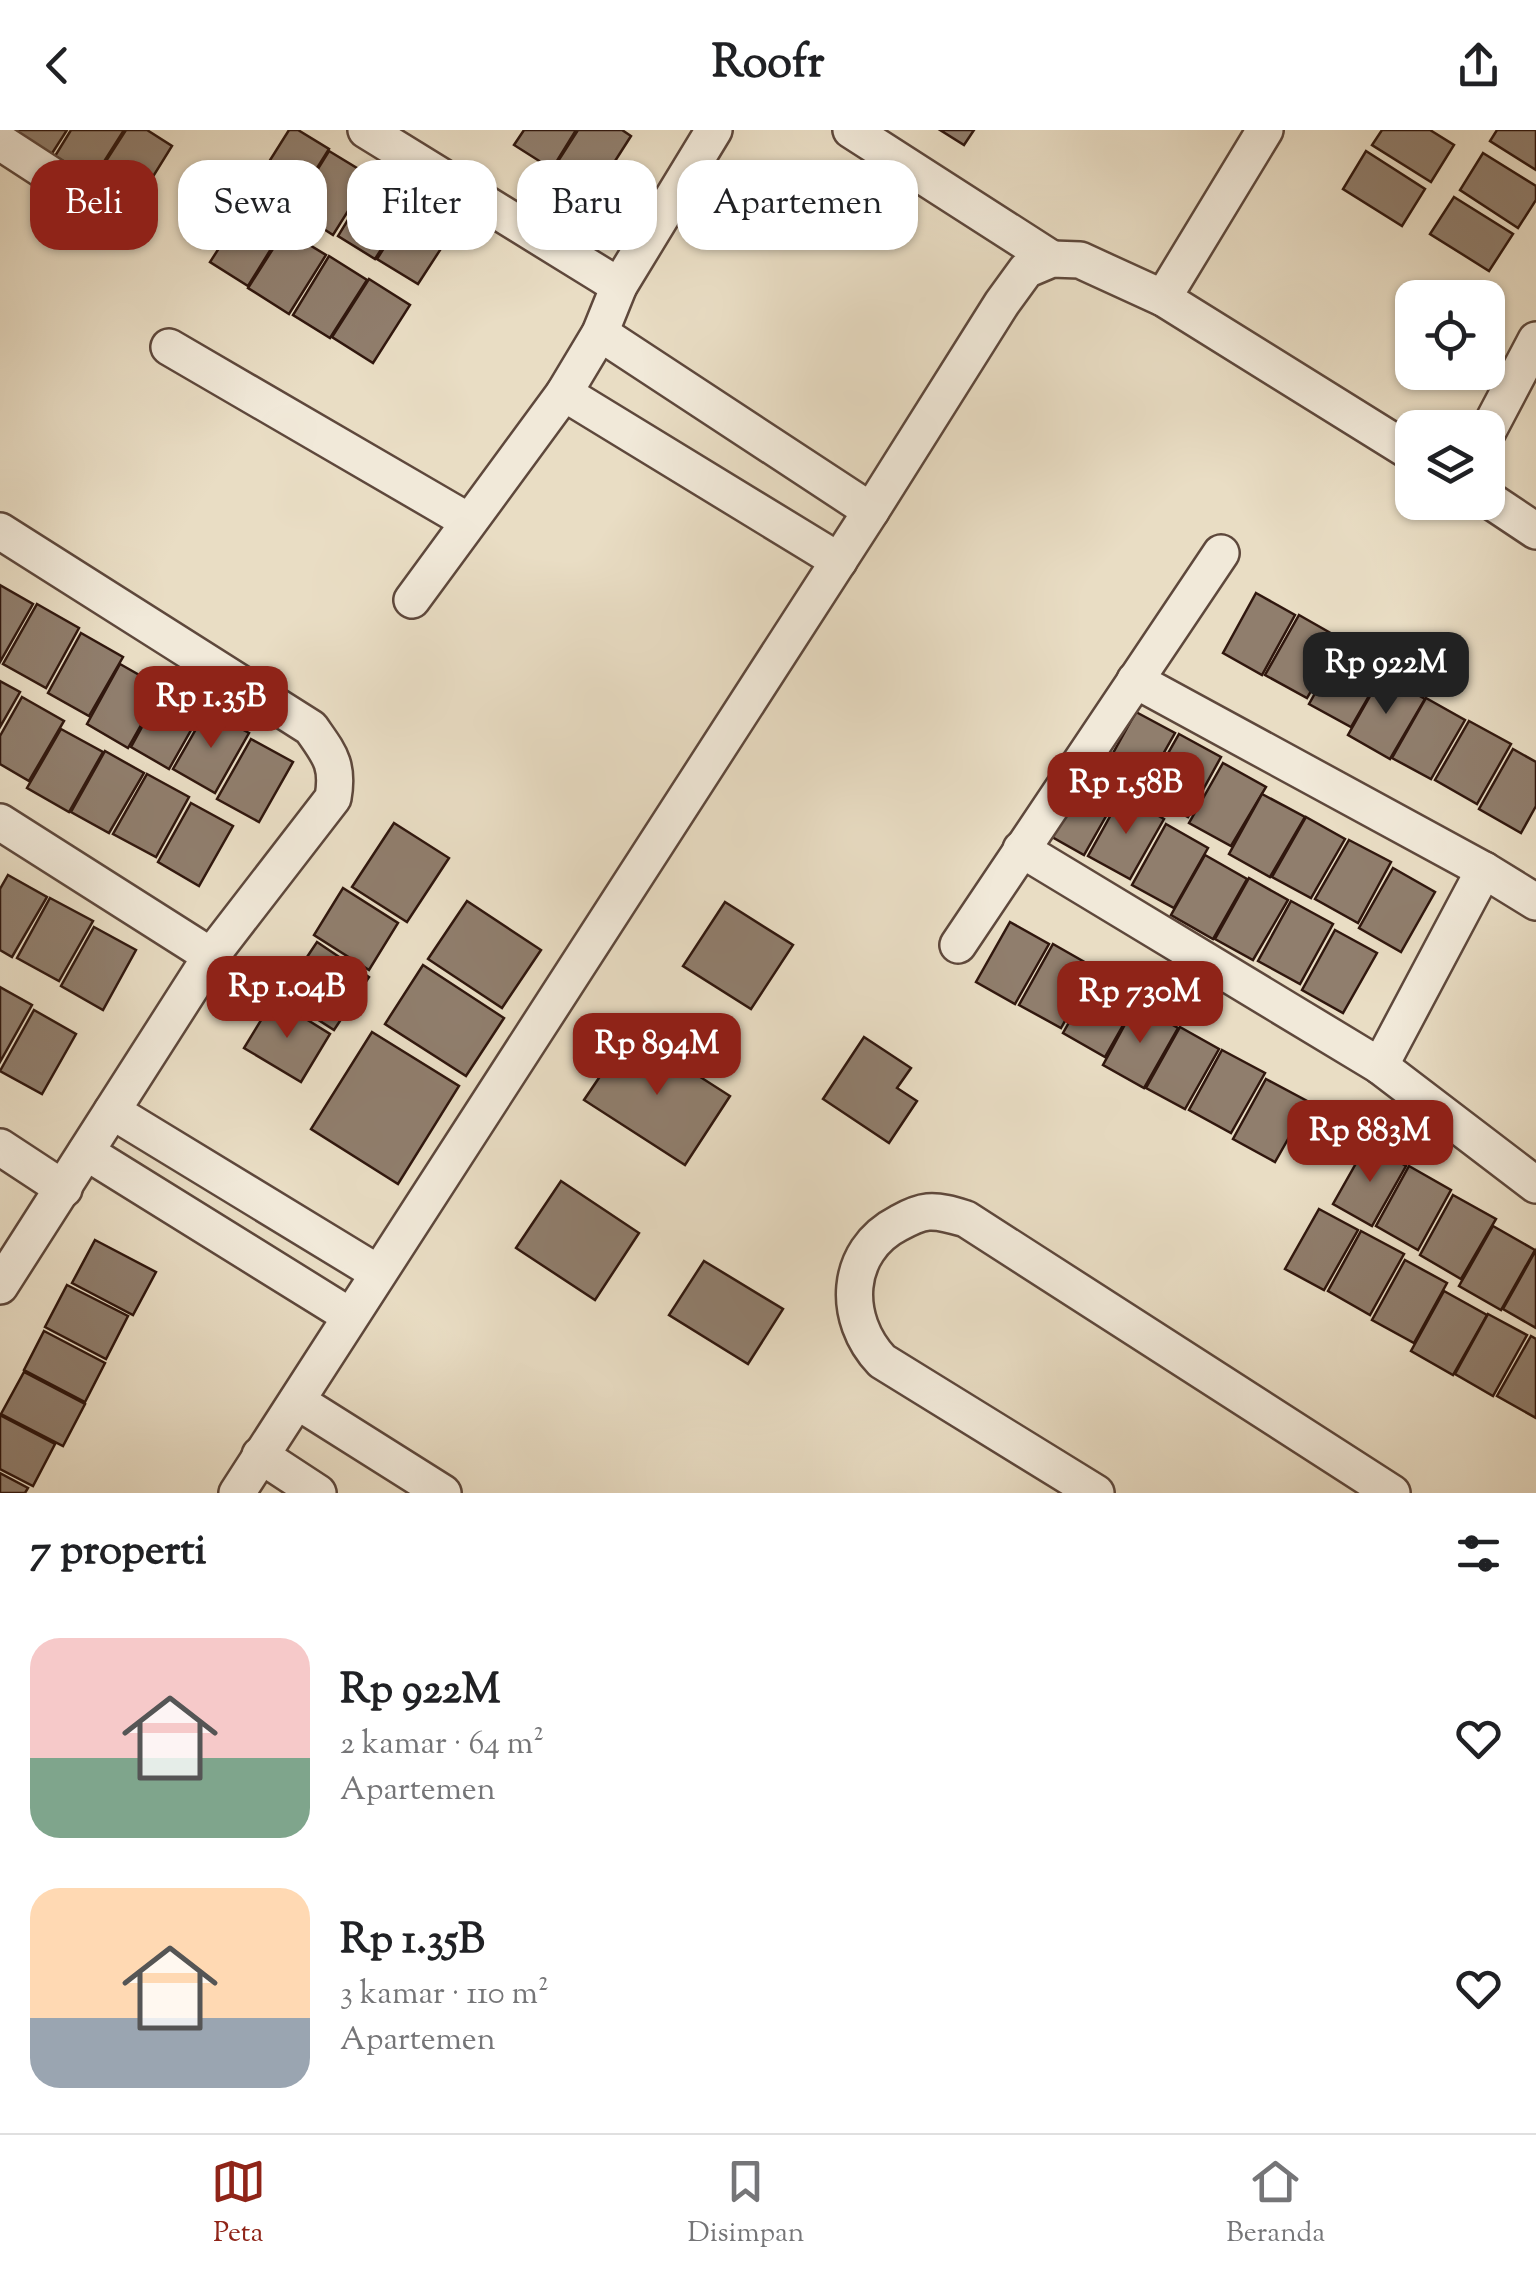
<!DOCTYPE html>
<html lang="id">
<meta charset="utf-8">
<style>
body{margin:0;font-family:"Sorts Mill Goudy",serif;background:#f2f2f2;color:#202124;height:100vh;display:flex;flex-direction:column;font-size:38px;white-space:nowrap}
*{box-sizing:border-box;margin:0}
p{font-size:32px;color:#757577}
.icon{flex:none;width:55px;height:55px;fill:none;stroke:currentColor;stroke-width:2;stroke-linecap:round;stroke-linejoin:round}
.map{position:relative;height:1363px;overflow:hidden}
.details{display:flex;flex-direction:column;background:#fff;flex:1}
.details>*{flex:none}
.hud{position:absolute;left:30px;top:30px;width:1000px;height:90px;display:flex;gap:20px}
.buttons{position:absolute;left:1395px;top:150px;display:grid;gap:20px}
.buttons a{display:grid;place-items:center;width:110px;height:110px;border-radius:20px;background:#fff;box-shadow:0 2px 8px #0004;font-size:50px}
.price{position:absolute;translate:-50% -85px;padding:0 22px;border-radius:20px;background:#8f2418;color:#fff;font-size:32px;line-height:65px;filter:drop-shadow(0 2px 5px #0008)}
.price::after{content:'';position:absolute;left:50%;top:60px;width:30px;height:22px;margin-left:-15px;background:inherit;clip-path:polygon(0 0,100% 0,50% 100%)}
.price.selected{background:#222;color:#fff}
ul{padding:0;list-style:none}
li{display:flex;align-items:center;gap:30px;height:250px;padding:0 30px}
li span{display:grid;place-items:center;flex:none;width:280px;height:200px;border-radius:30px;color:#555}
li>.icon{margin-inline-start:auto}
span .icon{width:120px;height:120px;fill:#fffc;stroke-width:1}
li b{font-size:42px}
h2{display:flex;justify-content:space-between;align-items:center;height:120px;padding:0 30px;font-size:42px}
.pill{padding:0 35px;border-radius:30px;background:#fff;box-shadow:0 2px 8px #0004;font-size:35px;line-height:90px}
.pill.selected{background:#8f2418;color:#fff}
header{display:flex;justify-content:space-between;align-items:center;height:130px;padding:0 30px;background:#fff;font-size:45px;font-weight:700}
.tabs{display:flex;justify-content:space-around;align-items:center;height:140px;border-top:2px solid #e0e0e0;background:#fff;font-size:28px;color:#757577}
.tabs a{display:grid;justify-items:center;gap:5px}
.tabs .selected{color:#8f2418}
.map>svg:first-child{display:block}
.building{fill:#907e6d;stroke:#30170e;stroke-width:2.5}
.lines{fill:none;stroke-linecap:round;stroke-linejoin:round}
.street-casing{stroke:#5e483c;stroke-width:40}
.street{stroke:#f1e9d9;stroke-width:35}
</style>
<header><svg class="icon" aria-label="back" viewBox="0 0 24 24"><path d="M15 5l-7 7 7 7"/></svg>Roofr<svg class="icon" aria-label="share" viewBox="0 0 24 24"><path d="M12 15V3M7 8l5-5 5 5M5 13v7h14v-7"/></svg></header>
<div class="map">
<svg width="1536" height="1363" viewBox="0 0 1536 1363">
<rect width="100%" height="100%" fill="#e9ddc4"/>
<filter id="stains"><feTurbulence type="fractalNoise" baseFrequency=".002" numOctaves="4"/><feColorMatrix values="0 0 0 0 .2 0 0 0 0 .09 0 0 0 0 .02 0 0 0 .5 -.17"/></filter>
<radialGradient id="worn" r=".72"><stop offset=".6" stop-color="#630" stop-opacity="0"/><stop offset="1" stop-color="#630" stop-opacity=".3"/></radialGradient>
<g class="building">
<path d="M13 0H67L51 25Z"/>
<path d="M71 0H124L93 49 55 26Z"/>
<path d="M126 0H147L172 16 136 74 95 48Z"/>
<path d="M289 0H298L329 19 292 78 255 54Z"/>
<path d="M524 0H576L552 39 514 15Z"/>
<path d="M578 0H622L631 6 594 64 553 39Z"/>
<path d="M940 0H974L964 15Z"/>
<path d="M1382 0H1430L1454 15 1431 52 1372 15Z"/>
<path d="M1497 0H1536V40L1490 11Z"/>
<path d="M329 21 370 46 333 105 293 79Z"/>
<path d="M1366 21 1425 59 1402 96 1343 59Z"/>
<path d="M1483 23 1536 56V70L1518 98 1460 60Z"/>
<path d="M374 47 412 71 375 129 338 106Z"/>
<path d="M1454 67 1513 104 1489 141 1430 104Z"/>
<path d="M414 71 455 97 418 154 377 129Z"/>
<path d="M247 75 284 98 248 156 210 132Z"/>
<path d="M285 100 326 125 289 184 248 158Z"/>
<path d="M329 126 367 150 330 208 293 185Z"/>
<path d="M369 149 410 175 373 233 332 207Z"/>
<path d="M0 455 33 474 0 532Z"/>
<path d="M1256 463 1295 485 1262 545 1223 523Z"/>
<path d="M37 474 79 498 46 558 3 534Z"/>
<path d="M1299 485 1341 509 1307 568 1265 545Z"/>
<path d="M81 503 123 527 89 586 48 563Z"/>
<path d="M1343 514 1385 538 1351 597 1309 574Z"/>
<path d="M120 534 162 558 128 618 87 594Z"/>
<path d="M1382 545 1425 569 1390 629 1348 605Z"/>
<path d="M0 551 20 562 0 597Z"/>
<path d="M164 557 203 579 169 639 131 617Z"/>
<path d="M22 567 64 591 29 651 0 634V606Z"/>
<path d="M1426 568 1465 590 1431 649 1392 628Z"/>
<path d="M207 580 249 603 215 663 173 639Z"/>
<path d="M1136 582 1175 603 1141 663 1103 641Z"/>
<path d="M1469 591 1511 614 1477 674 1435 650Z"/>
<path d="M61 599 103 622 69 682 27 658Z"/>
<path d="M1179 604 1221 627 1188 687 1145 664Z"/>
<path d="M251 609 293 632 259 692 217 669Z"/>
<path d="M1513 619 1536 632V676L1521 703 1479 679Z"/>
<path d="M105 621 144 643 109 703 71 682Z"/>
<path d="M1223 633 1266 657 1231 716 1189 693Z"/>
<path d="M147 644 189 667 156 727 113 704Z"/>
<path d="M1079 644 1118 665 1084 725 1045 703Z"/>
<path d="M1262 664 1305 687 1270 747 1229 724Z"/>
<path d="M1122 665 1164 689 1130 749 1088 726Z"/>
<path d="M191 673 233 696 199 756 158 732Z"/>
<path d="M1306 687 1345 709 1311 768 1272 747Z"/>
<path d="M394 693 449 728 407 792 352 757Z"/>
<path d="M1166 694 1208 718 1174 778 1132 755Z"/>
<path d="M1349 710 1391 732 1358 793 1315 769Z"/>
<path d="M1205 725 1247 749 1213 809 1171 785Z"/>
<path d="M1393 738 1435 762 1401 822 1359 798Z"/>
<path d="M8 745 47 767 12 827 0 820V759Z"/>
<path d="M1249 748 1288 770 1253 830 1215 809Z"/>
<path d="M343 758 398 793 369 840 314 805Z"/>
<path d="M50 768 93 791 59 851 17 828Z"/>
<path d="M467 771 541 820 502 878 428 829Z"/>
<path d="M1291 771 1333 794 1300 854 1258 831Z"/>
<path d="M725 772 793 815 751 879 683 836Z"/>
<path d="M1010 792 1049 814 1015 874 976 852Z"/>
<path d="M94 797 136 820 103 880 61 856Z"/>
<path d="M1335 800 1377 823 1343 883 1302 860Z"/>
<path d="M317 812 369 847 334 900 281 866Z"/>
<path d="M1053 814 1095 838 1061 898 1019 875Z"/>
<path d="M423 835 504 888 466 946 385 894Z"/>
<path d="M1097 843 1139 867 1105 927 1063 903Z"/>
<path d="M0 857 32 875 0 932Z"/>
<path d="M274 869 330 904 301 952 244 918Z"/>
<path d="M1136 874 1178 898 1144 958 1103 935Z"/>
<path d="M34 880 76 904 42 964 0 941Z"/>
<path d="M1180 897 1219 919 1185 979 1146 958Z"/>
<path d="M372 902 459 956 398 1054 311 999Z"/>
<path d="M630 902 730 966 685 1035 584 970Z"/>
<path d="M864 907 911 938 897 958 917 971 889 1013 823 969Z"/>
<path d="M1222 920 1265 943 1231 1003 1189 980Z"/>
<path d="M1266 949 1309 972 1275 1032 1233 1009Z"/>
<path d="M1367 1014 1406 1036 1372 1096 1333 1074Z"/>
<path d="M1409 1036 1451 1060 1418 1120 1376 1096Z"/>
<path d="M561 1051 639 1103 595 1170 516 1118Z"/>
<path d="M1453 1065 1496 1089 1461 1149 1420 1125Z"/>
<path d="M1319 1079 1358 1100 1324 1160 1285 1139Z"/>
<path d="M1493 1096 1535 1120 1501 1180 1459 1156Z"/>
<path d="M1361 1101 1404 1124 1370 1185 1328 1161Z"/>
<path d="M95 1110 156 1142 133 1185 72 1153Z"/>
<path d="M1536 1120V1198L1503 1179Z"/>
<path d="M1405 1130 1447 1153 1414 1213 1372 1190Z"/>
<path d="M704 1131 783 1179 748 1234 669 1185Z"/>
<path d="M67 1155 128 1186 106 1229 45 1197Z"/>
<path d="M1444 1161 1487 1185 1453 1245 1411 1221Z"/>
<path d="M1488 1184 1527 1205 1493 1266 1455 1244Z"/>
<path d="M44 1201 105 1233 85 1272 24 1240Z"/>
<path d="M1531 1206 1536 1209V1288L1497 1266Z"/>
<path d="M24 1242 85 1274 63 1316 1 1284Z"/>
<path d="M0 1285 55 1314 33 1356 0 1339Z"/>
<path d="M0 1343 28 1358 25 1363H0Z"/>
</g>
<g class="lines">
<g class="street-casing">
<g id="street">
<path d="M366 0 619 156"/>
<path d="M851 0 1052 129"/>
<path d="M0 12 111 84"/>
<path d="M1163 168 1265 0"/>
<path d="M600 203 871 381"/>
<path d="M169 217 468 391"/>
<path d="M564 263 839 431"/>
<path d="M1488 301 1536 210"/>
<path d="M1488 369 1536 401"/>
<path d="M0 401 311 598C329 624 339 634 333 668L211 826 0 1156"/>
<path d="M412 470 564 263 600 203 619 156 714 0"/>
<path d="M1135 550 1484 740 1536 772"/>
<path d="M0 692 211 826"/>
<path d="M1021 719 1380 936 1536 1055"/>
<path d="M958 815 1221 423"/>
<path d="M1380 936 1484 740"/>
<path d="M112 981 378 1143"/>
<path d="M0 1017 64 1059"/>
<path d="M86 1022 350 1186"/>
<path d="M297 1271 443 1363"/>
<path d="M260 1325 318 1363"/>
<path d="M237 1363 871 381 1002 173 1026 140 1052 129 1080 130 1163 168 1412 323"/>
<path d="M1096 1363 882 1231C842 1189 844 1121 899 1093 908 1088 918 1083 928 1082 941 1081 953 1085 966 1089L1392 1363"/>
</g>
</g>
<use href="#street" class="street"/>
</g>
<rect width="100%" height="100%" filter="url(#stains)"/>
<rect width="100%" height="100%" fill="url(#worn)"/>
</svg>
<div class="buttons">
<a><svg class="icon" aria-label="locate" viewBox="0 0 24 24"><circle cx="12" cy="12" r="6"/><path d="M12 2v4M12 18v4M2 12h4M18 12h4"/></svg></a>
<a><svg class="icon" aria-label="layers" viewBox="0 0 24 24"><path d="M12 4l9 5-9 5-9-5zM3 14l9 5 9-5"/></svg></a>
</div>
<b class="price selected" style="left:1386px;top:587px">Rp 922M</b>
<b class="price" style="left:211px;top:621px">Rp 1.35B</b>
<b class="price" style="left:1126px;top:707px">Rp 1.58B</b>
<b class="price" style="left:287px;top:911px">Rp 1.04B</b>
<b class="price" style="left:1140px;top:916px">Rp 730M</b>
<b class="price" style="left:657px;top:968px">Rp 894M</b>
<b class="price" style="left:1370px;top:1055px">Rp 883M</b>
<div class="hud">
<a class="pill selected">Beli</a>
<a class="pill">Sewa</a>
<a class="pill">Filter</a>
<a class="pill">Baru</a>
<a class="pill">Apartemen</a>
</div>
</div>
<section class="details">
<h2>7 properti<svg class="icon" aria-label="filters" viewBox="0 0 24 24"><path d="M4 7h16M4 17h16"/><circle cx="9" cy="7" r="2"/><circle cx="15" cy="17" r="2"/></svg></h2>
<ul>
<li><span style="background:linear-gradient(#f6c9c9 60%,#7fa58c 0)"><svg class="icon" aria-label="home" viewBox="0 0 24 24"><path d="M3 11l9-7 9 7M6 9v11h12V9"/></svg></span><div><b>Rp 922M</b><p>2 kamar · 64 m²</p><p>Apartemen</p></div><svg class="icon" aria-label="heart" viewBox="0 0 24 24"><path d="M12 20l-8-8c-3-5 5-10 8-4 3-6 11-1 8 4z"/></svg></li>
<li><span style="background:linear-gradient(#ffd9b3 65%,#9aa5b1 0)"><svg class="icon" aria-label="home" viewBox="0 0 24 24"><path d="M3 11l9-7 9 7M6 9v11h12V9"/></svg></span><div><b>Rp 1.35B</b><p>3 kamar · 110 m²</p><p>Apartemen</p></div><svg class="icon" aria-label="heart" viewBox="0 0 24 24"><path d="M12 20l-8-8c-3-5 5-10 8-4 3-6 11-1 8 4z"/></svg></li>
</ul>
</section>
<nav class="tabs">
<a class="selected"><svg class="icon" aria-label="map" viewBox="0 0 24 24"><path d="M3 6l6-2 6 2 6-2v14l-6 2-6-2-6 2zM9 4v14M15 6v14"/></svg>Peta</a>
<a><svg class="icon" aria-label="saved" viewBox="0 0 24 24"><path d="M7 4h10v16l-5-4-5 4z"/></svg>Disimpan</a>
<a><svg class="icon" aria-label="home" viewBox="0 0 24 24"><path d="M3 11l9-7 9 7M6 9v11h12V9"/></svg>Beranda</a>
</nav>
